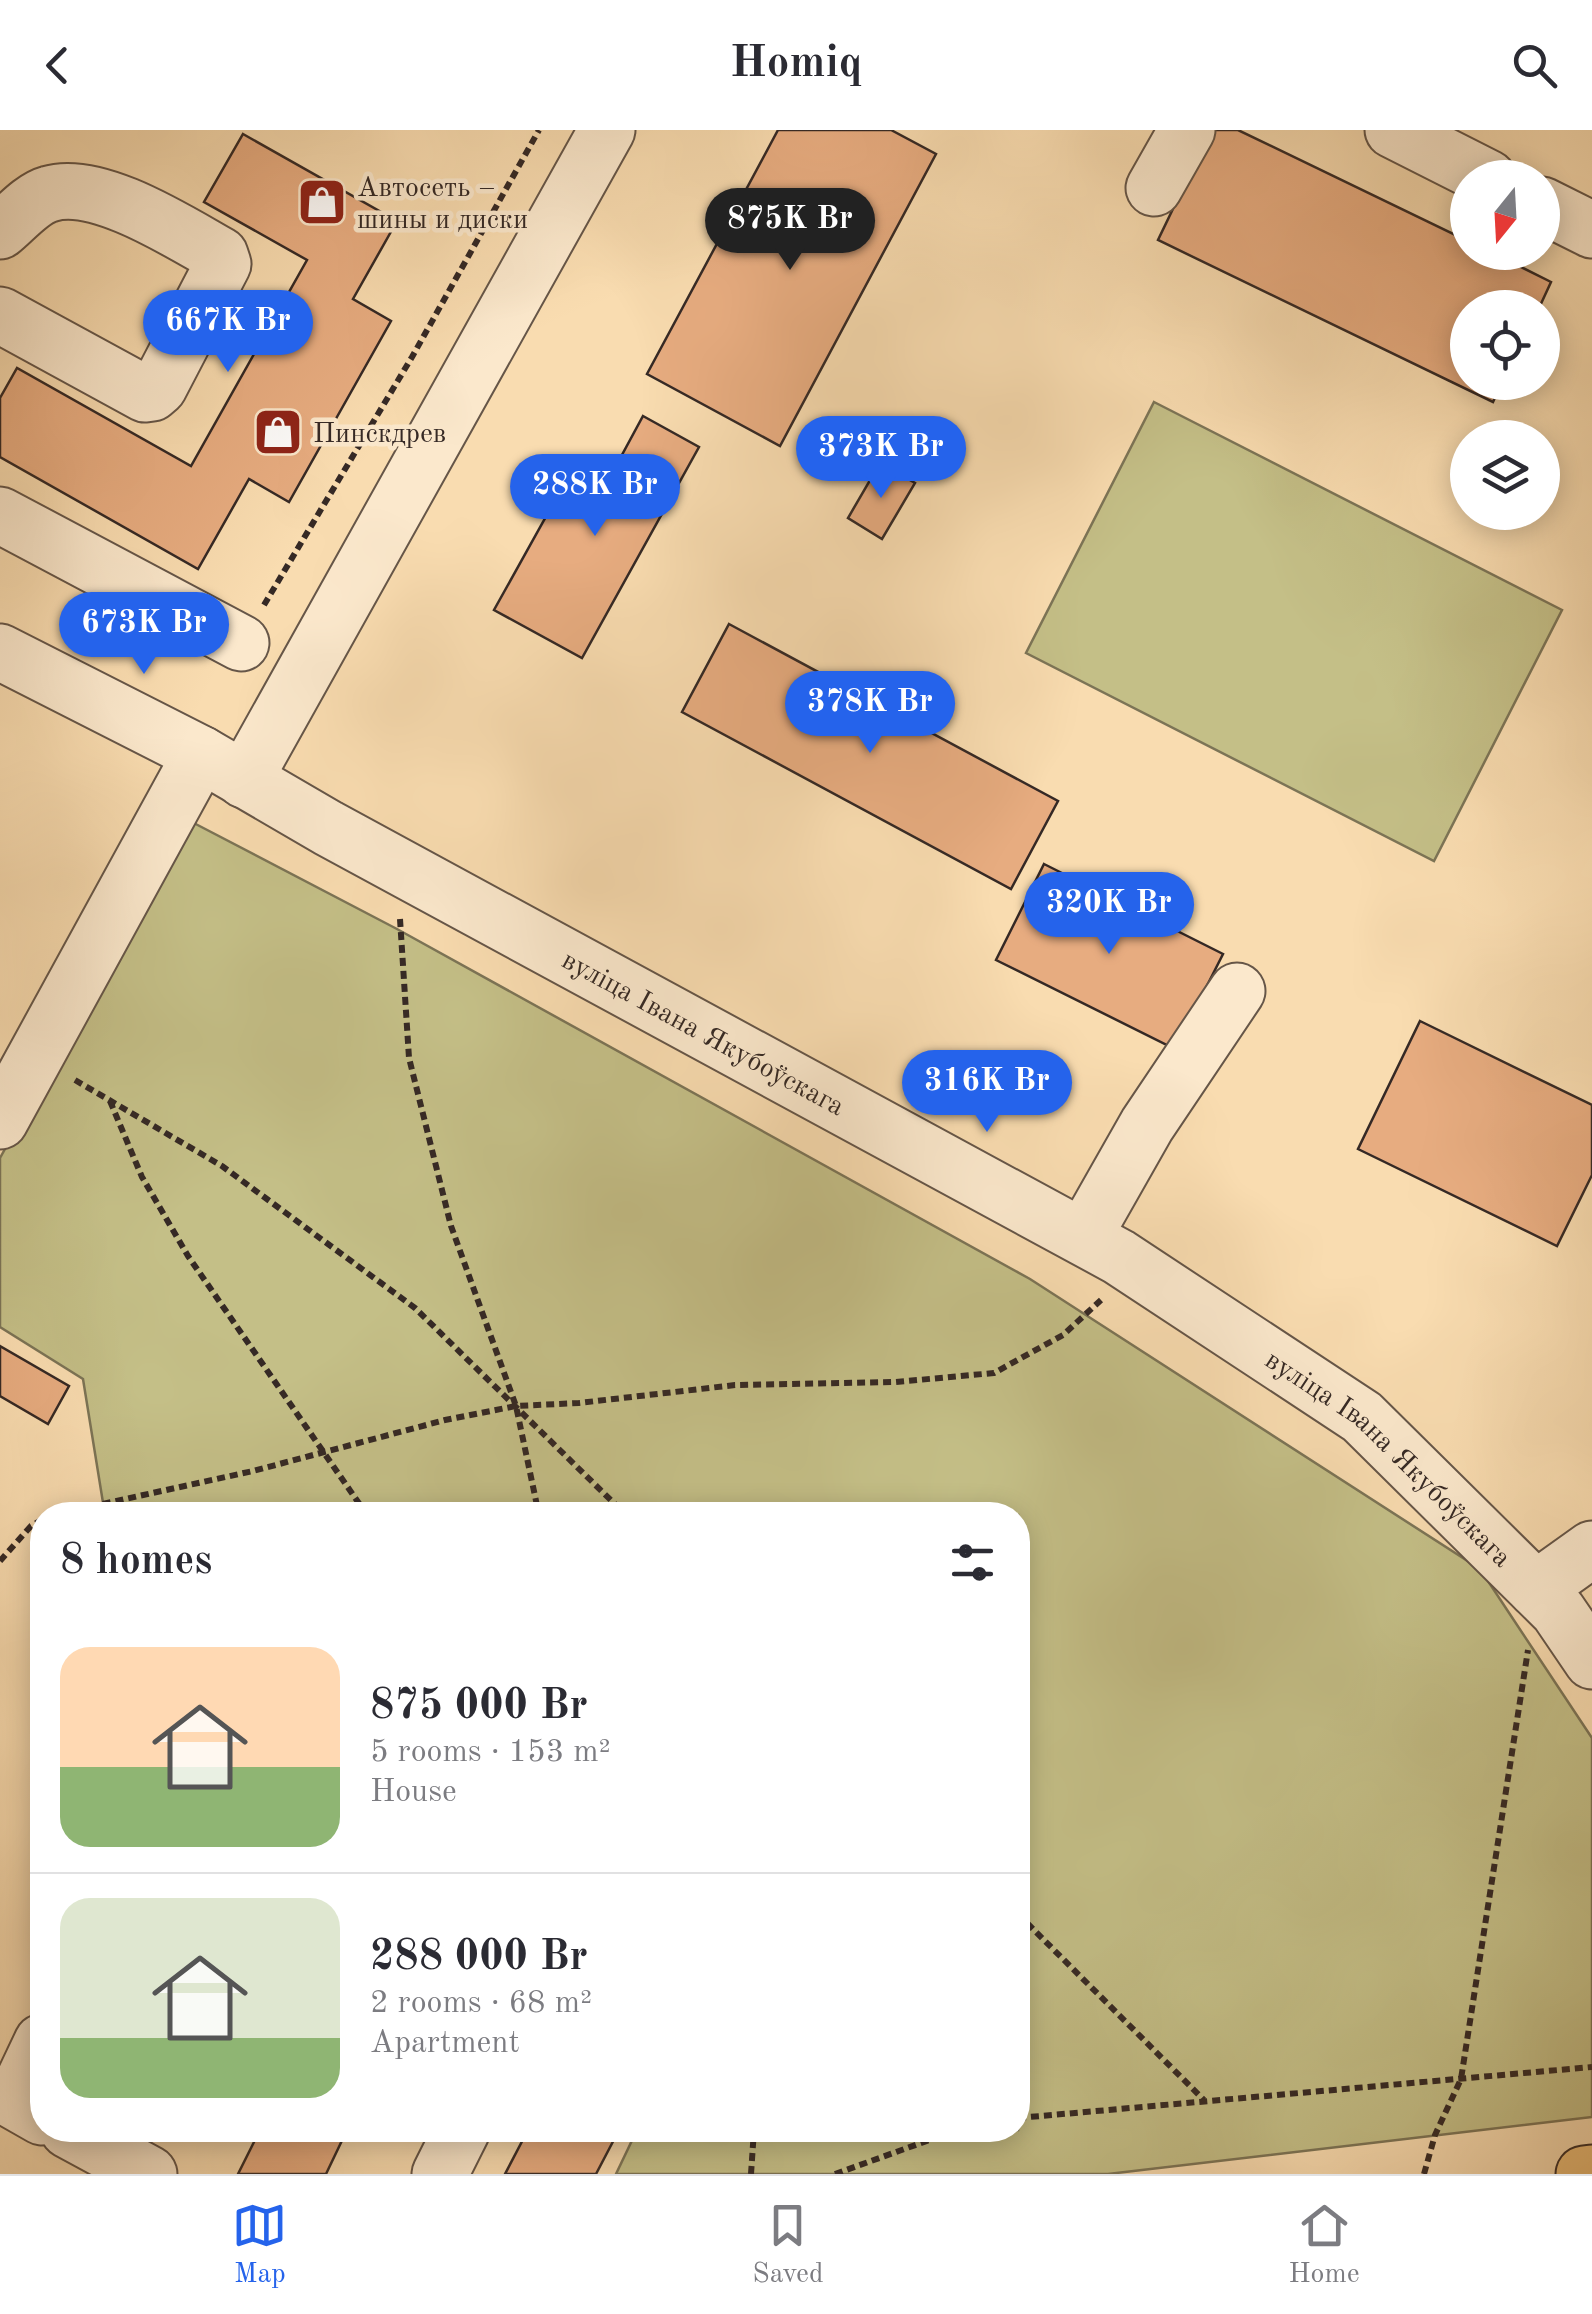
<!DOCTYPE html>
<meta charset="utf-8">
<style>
body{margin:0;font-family:"Old Standard TT",serif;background:#f2f2f3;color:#2b2b33;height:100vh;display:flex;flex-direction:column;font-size:38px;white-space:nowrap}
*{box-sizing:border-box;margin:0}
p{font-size:32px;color:#7c7c81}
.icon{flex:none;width:55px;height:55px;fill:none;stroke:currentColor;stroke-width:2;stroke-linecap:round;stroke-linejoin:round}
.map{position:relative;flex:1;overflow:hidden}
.panel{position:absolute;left:30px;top:1372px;width:1000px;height:640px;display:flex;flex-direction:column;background:#fff;border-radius:40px;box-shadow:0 5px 25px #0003}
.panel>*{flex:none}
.needle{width:65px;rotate:198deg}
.tools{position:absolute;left:1450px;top:30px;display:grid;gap:20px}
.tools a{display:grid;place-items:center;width:110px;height:110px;border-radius:50%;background:#fff;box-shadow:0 5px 25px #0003;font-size:50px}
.price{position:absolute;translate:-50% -85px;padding:0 22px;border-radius:35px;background:#2563eb;color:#fff;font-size:32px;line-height:65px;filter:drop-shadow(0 2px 5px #0008)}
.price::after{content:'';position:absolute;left:50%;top:60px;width:30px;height:22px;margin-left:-15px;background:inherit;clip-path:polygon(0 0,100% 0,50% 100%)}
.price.current{background:#222;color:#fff}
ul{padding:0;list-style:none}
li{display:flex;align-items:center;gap:30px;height:250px;padding:0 30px}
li+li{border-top:2px solid #e1e1e2}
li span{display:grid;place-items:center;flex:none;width:280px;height:200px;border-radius:30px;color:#555}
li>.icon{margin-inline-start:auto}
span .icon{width:120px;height:120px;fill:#fffc;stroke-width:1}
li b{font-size:42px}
h2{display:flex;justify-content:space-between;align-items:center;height:120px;padding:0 30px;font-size:42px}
header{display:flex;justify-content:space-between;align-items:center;height:130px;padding:0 30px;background:#fff;font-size:45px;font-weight:700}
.tabs{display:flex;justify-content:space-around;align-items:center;height:140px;border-top:2px solid #e1e1e2;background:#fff;font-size:28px;color:#7c7c81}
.tabs a{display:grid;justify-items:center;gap:5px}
.tabs .current{color:#2563eb}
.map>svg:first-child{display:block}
.green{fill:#c4bf87;stroke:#7c7456;stroke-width:2.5}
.building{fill:#e7ac80;stroke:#352925;stroke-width:2.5}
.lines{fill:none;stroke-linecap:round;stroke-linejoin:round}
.minor-casing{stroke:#665648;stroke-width:59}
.major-casing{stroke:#352925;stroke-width:59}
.path{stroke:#352925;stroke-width:6;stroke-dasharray:8 5;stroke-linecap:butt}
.minor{stroke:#fbe8cc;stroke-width:55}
.major{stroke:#ecbe78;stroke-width:55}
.labels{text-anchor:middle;stroke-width:9;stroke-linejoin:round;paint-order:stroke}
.poi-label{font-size:28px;fill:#352925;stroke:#fbe8cc;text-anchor:start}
.street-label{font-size:28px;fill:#352925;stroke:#fbe8cc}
</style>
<header><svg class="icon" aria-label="back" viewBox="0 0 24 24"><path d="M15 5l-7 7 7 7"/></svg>Homiq<svg class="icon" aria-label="search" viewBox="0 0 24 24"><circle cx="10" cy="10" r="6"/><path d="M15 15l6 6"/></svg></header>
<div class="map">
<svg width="1592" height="2044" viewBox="0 0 1592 2044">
<rect width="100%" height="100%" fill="#f9dcb0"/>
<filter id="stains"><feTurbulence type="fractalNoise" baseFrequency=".002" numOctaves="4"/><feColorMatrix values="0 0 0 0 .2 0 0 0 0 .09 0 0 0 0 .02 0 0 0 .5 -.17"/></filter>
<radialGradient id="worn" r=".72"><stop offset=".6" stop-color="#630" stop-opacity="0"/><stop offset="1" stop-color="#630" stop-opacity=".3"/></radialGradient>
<g class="green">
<path d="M1154 272 1562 480 1434 731 1026 523Z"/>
<path d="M188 690 397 799 1030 1149 1480 1439 1592 1608V1987L1108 2044H616L637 2000H1018V1385H105L83 1249 0 1197V1028Z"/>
</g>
<g class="building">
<path d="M778 0H891L936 24 780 316 647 244Z"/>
<path d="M1211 0H1238L1468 111V122H1491L1551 152 1539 178H1468V252H1502L1493 272 1158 110Z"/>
<path d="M243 4 397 91 353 169 391 191 289 372 249 349 198 439 0 327V268L17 238 191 336 307 130 204 72Z"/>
<path d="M643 286 699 317 582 528 494 480 578 329 610 347Z"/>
<path d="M880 333 915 353 882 409 848 388Z"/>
<path d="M729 494 1058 671 1011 759 682 582Z"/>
<path d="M1044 734 1223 824 1175 919 996 830Z"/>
<path d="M1420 891 1592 975V1045L1557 1116 1358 1019Z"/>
<path d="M0 1216 69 1256 48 1294 0 1266Z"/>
<path d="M260 2000H347L326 2044H238Z"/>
<path d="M528 2000H619L596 2044H505Z"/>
</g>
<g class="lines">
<g class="minor-casing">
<g id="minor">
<path d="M1393 0 1488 48"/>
<path d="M1154 58 1187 0"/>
<path d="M1542 75 1592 100"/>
<path d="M0 101C14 90 31 69 49 64 97 49 179 102 220 125L223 134 159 257 152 263 145 264 0 185"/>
<path d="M0 385 241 513"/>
<path id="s1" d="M0 522 201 624 328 698 1119 1127 1362 1287 1558 1481 1592 1531"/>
<path d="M244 650 607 0"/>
<path d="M0 991 201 624"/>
<path d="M1084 1106 1147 995 1237 861"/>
<path d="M1536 1459 1592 1419"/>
<path d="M42 1912 14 1971 42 1987"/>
<path d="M68 2000 149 2044"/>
<path d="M440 2044 462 2000"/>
</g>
</g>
<g class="major-casing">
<path id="major" d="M1584 2044 1592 2043"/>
</g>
<g class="path">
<path d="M264 475 412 227 539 0"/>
<path d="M400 789 409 928 451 1096 516 1276 539 1385"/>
<path d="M75 950 222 1036 415 1178 626 1385"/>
<path d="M110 971 142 1047 188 1126 367 1385"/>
<path d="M52 1385 253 1341 445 1290 516 1276 579 1273 735 1255 896 1252 994 1243 1063 1205 1101 1170"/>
<path d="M0 1431 31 1396 42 1390"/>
<path d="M1018 1784 1204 1970"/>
<path d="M1018 1988 1592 1937"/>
<path d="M751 2044 754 2000"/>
<path d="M835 2044 957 2000"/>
<path d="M1424 2044 1435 2005 1461 1949 1528 1520"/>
</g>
<use href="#minor" class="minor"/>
<use href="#major" class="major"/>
</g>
<defs>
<g id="shop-square" transform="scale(2.5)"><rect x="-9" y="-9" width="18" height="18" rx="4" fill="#8f2418" stroke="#fbe8cc"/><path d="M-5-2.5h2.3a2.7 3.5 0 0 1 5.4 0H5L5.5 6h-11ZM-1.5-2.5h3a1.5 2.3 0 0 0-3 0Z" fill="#fff"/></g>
</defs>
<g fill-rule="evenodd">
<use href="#shop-square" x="322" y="72"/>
<use href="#shop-square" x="278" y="302"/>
</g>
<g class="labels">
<g class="poi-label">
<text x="357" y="66">Автосеть –<tspan x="357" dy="32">шины и диски</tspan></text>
<text x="313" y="312">Пинскдрев</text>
</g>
<g class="street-label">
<text dy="10" stroke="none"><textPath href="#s1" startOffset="800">вуліца Івана Якубоўскага</textPath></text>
<text dy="10" stroke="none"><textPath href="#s1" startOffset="1610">вуліца Івана Якубоўскага</textPath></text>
</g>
</g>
<rect width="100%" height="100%" filter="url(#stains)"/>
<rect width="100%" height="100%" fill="url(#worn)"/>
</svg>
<div class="tools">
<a><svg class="needle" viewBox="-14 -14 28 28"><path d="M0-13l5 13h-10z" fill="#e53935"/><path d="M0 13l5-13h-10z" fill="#7c7c81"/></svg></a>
<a><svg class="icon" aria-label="locate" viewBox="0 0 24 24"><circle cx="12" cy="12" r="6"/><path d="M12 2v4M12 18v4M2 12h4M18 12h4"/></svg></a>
<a><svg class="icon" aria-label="layers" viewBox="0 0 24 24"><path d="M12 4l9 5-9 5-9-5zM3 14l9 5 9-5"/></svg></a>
</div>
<b class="price current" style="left:790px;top:143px">875K Br</b>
<b class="price" style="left:228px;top:245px">667K Br</b>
<b class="price" style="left:881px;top:371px">373K Br</b>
<b class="price" style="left:595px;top:409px">288K Br</b>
<b class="price" style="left:144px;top:547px">673K Br</b>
<b class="price" style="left:870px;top:626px">378K Br</b>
<b class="price" style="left:1109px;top:827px">320K Br</b>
<b class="price" style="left:987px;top:1005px">316K Br</b>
<section class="panel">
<h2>8 homes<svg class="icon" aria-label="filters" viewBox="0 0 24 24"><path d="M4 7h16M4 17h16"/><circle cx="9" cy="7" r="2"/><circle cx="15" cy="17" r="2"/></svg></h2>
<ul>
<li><span style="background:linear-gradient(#ffd9b3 60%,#8fb573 0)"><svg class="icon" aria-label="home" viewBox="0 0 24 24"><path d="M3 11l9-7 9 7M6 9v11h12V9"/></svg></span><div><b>875 000 Br</b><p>5 rooms · 153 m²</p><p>House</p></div></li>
<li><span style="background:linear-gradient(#dfe7d0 70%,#8fb573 0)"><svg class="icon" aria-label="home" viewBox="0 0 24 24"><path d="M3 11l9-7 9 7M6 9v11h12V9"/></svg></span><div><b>288 000 Br</b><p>2 rooms · 68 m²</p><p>Apartment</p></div></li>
</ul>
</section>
</div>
<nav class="tabs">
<a class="current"><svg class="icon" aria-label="map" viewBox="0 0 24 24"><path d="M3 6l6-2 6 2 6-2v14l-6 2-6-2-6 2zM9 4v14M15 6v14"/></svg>Map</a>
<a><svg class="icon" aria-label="saved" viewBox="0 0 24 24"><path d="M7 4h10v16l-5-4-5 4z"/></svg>Saved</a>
<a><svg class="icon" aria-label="home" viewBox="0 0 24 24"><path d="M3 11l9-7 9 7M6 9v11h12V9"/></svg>Home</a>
</nav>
